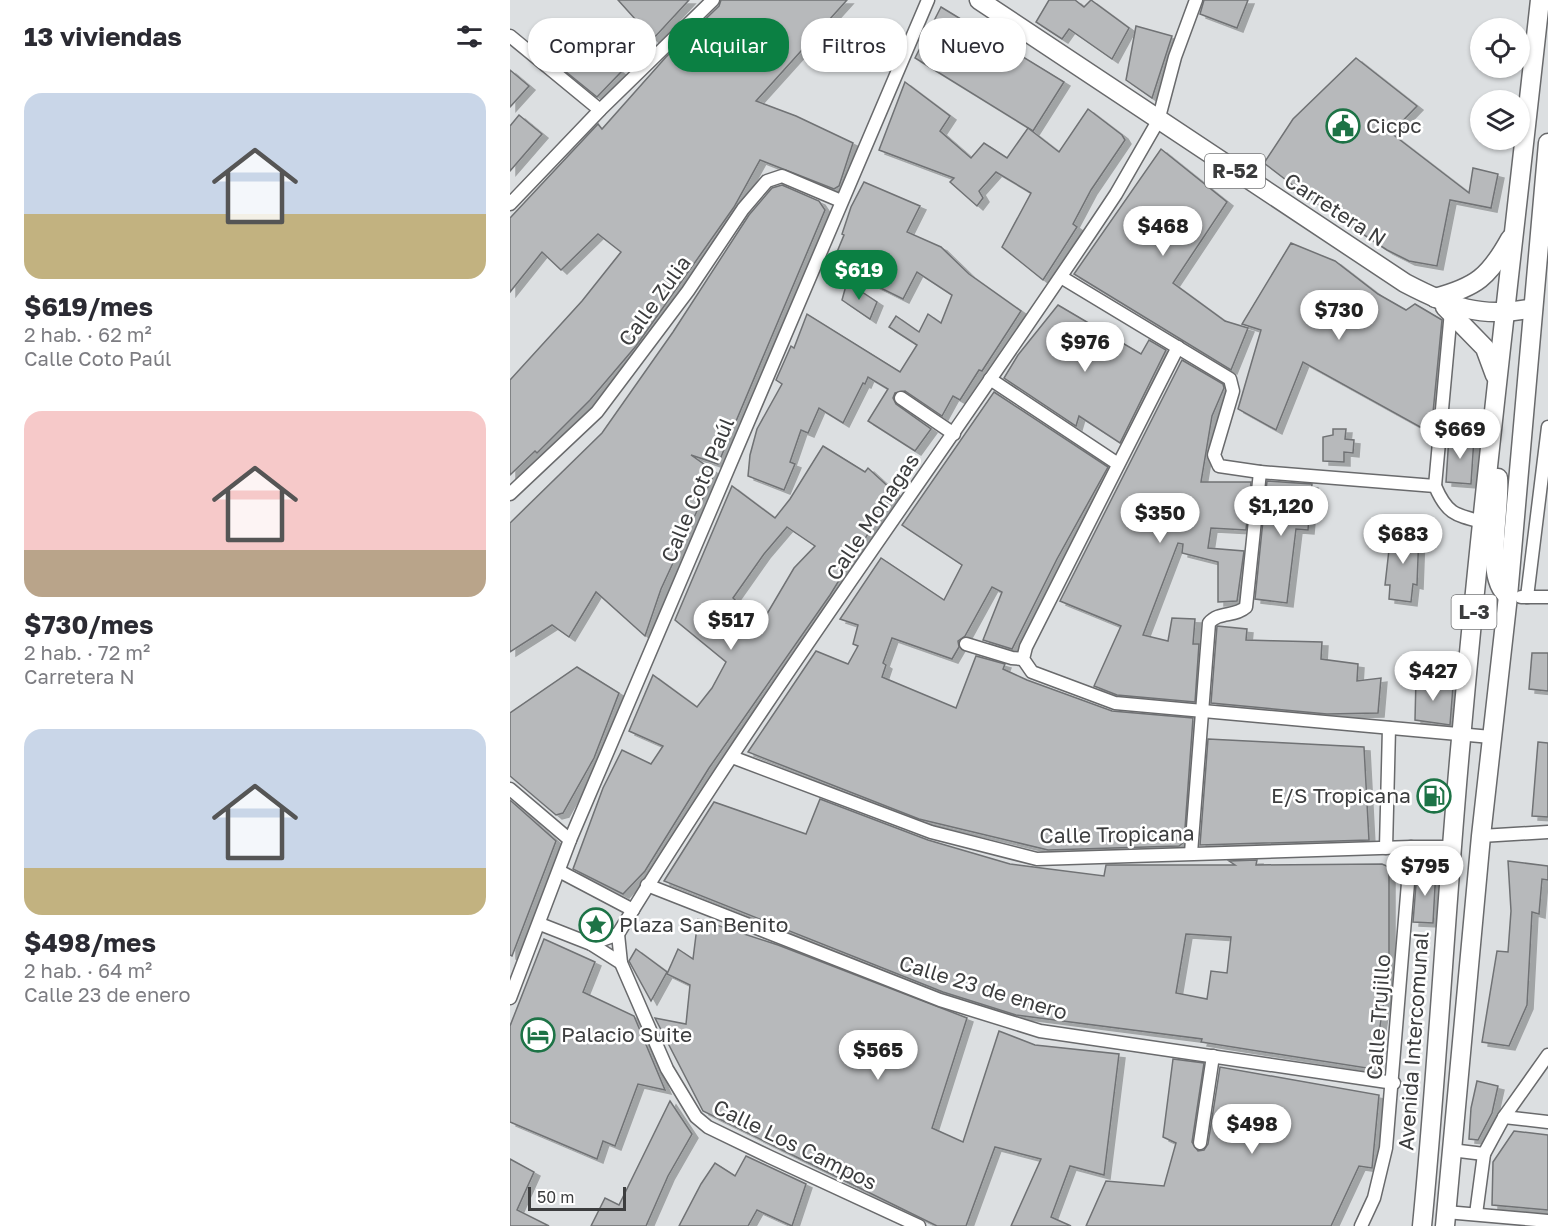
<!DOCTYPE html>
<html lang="es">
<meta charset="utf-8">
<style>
body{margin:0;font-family:"Golos Text",sans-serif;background:#f2f2f3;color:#2b2b33;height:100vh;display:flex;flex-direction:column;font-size:22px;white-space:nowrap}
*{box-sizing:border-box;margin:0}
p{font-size:20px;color:#7c7c81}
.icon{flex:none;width:33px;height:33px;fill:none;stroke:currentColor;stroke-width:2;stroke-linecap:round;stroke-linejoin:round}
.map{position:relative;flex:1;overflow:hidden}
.side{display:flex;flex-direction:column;background:#fff;width:510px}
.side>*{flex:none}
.banner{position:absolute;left:18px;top:18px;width:570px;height:54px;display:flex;gap:12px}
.tools{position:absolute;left:960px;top:18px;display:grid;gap:12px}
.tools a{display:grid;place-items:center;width:60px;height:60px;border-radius:50%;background:#fff;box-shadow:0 2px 4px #0004;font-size:30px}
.scale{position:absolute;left:18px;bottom:15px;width:98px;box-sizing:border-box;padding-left:6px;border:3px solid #3c3d3e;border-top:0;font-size:16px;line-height:21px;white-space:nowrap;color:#3c3d3e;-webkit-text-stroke:4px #fff;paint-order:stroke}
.price{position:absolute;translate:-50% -51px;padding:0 14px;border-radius:21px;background:#fff;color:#222;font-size:20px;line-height:39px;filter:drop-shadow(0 2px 3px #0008)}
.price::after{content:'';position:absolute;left:50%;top:36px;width:18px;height:14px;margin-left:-9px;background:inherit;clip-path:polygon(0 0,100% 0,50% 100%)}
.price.current{background:#0b8043;color:#fff}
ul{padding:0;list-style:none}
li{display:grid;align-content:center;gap:12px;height:318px;padding:0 24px}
li span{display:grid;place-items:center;height:186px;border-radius:18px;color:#555}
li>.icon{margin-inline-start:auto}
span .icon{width:108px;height:108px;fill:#fffc;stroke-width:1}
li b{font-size:26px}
h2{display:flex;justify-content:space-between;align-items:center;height:72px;padding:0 24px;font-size:26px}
.chip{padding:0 21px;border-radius:24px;background:#fff;box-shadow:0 2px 4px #0004;font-size:21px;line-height:54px}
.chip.current{background:#0b8043;color:#fff}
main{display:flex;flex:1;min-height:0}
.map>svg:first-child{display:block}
.building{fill:#b7b9bb;stroke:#707274;stroke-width:1.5;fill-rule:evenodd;filter:url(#shadow)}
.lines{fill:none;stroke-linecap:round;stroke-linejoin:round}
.minor-casing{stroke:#696a6c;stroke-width:15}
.primary-casing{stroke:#696a6c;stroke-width:21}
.minor{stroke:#fff;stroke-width:12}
.primary{stroke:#fff;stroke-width:18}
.labels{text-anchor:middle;stroke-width:5;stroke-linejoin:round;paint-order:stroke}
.shield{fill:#fff;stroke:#767778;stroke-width:1.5}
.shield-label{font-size:20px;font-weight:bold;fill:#3c3d3e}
.poi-label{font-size:21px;fill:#3c3d3e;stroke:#fff;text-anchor:start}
.street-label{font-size:21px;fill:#3c3d3e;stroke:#fff}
</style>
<main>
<section class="side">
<h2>13 viviendas<svg class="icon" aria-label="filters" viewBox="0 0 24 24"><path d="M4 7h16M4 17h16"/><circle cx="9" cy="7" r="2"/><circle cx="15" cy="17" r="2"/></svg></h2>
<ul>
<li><span style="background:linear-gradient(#c9d6e8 65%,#c2b280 0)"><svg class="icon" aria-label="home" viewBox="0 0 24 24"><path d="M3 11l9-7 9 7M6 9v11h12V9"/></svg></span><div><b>$619/mes</b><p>2 hab. · 62 m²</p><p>Calle Coto Paúl</p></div></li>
<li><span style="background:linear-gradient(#f6c9c9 75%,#b9a48a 0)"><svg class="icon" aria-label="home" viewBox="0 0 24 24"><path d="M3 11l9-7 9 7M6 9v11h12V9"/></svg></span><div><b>$730/mes</b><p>2 hab. · 72 m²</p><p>Carretera N</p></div></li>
<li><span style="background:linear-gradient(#c9d6e8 75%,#c2b280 0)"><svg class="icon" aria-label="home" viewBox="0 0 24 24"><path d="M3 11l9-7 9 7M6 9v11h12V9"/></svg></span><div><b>$498/mes</b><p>2 hab. · 64 m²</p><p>Calle 23 de enero</p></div></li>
</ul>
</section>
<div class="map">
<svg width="1038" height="1226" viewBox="0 0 1038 1226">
<defs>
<filter id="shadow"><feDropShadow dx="6" dy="4" stdDeviation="0" flood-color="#0004"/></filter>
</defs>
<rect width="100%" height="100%" fill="#dcdfe1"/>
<g class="building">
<path d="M108 0H179L143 39Z"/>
<path d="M211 0H337L246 101 286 116 343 143 329 186 324 189 250 160 224 207 126 346 80 400 27 453 25 451 0 475V380L72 301 111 252 88 234 51 270 32 252 0 292V218L88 124 92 129 156 57 209 6Z"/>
<path d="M539 0H565L574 7 581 0 619 28 602 59 559 29 552 39 526 22Z"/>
<path d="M694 0H738L727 28 690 14Z"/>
<path d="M431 7 554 82 523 131 405 58Z"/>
<path d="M626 26 662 36 642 98 616 80Z"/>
<path d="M75 43 111 72 87 97 55 71Z"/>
<path d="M846 58 907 106 881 133 959 193 963 168 988 174 981 208 940 200 927 266 899 261 877 250 810 206 754 163 783 119Z"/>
<path d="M0 70 19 86 0 107Z"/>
<path d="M395 82 440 116 430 131 461 158 474 143 497 158 518 128 549 152 578 109 612 135 615 140 581 190 563 224 567 227 533 280 492 247 521 193 486 172 469 191 473 198 467 206 440 182 444 178 369 150Z"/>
<path d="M9 115 32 134 0 171V126Z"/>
<path d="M651 149 717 202 663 283 715 321 738 328 721 370 564 274Z"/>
<path d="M354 182 410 206 397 232 431 247 459 274 511 311 472 371 469 370 450 400 443 396 432 416 395 391 385 393 383 398 386 404 421 429 405 451 358 421 378 389 358 377 355 384 353 383 333 423 309 408 298 433 291 430 280 462 285 464 274 490 238 476 240 455 247 429 272 384 266 380 281 346 284 348 297 314 390 372 407 345 379 327 386 316 409 332 418 314 431 323 442 295 407 272 393 299 322 264 334 235 332 234 341 207Z"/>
<path d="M272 185 309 201 315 210 208 464 181 455 205 472 151 589 135 636 86 592 59 637 42 625 0 652V523L92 433 163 332 239 215 262 188Z"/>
<path d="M781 243 825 261 868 294 896 310 905 304 932 320 921 433 793 362 766 430 728 409 751 330 732 324Z"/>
<path d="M337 282 367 302 360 319 332 300Z"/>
<path d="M548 305 631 354 639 340 656 350 610 443 569 416 566 426 494 378 508 355Z"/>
<path d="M672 360 713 384 714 388 702 416 691 482H741L736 530 701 528 698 548 734 551 727 601 708 602V562L672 553 673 544 668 543 633 635 658 641 662 618 685 619 683 644H689L685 702 607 695 584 686 611 626 550 601Z"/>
<path d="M484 392 598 467 547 559 502 649 473 640 492 592 482 587 455 636 448 641 449 647 442 659 382 638 373 663 376 665 372 677 446 708 466 656 495 664 493 669 517 680 602 711 683 718 674 842 669 846 538 850 409 819 238 752 306 651 338 664 348 646 343 644 348 625 330 619 371 558 434 600 452 565 392 525Z"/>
<path d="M823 429H836L835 439 844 440 843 453 834 452V462L813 461V437L823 435Z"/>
<path d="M939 436 964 438 961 484 936 482Z"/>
<path d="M313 446 355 472 358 468 384 492 320 595 199 768 135 871 113 894 63 869 93 788 112 750 141 764 153 746 119 731 143 675 187 707 202 688 216 662 165 620 222 486 265 518 280 499ZM277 527 305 546 284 568 251 624 223 598 254 554Z"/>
<path d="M757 481 802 484 798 530 786 529 777 603 745 599Z"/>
<path d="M881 532H909L907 585 903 584 901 602 879 599 880 585H875Z"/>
<path d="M707 626 737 629 736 640 812 642 811 659 848 664 847 681 871 678 868 713 817 714 701 703Z"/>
<path d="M1022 653H1038V691L1019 689Z"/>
<path d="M67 667 109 693 84 758 53 813 46 815 0 776V713Z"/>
<path d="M906 678 943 686 940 725 905 720Z"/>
<path d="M698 739 854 747 859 840 690 845Z"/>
<path d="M1028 742 1038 743V817L1022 816Z"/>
<path d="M310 799 418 840 500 864 594 876 596 865H725L719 861 747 860 746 865 872 864 879 867V971L863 1069 691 1042 692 1039 506 1015 433 992 154 881 204 802 296 834ZM676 934 721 937 717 973 701 971 697 999 666 993Z"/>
<path d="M0 800 46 841 2 956 0 955Z"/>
<path d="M998 861 1038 866V880L1032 879 1029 914 1022 912 1017 1005 999 1046 972 1042 987 951 998 952 1001 911Z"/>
<path d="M926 869 923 923 903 922 907 872Z"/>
<path d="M188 919 268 945 457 1018 422 1128 453 1142 489 1031 525 1045 609 1054 594 1175 560 1166 541 1217 561 1226H501L531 1159 485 1147 456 1226H427L193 1111 145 1018 176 1024 180 985 157 974 168 949 183 959Z"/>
<path d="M34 939 85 962 73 992 124 1016 155 1090 128 1084 105 1146 93 1141 87 1159 0 1122V1026Z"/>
<path d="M126 949 157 972 141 1001 119 961Z"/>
<path d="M663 1059 694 1063 682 1142 688 1151 694 1150 698 1144 710 1067 869 1095 862 1168 849 1166 821 1226H576L596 1181 654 1186 666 1143 653 1137Z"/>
<path d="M967 1081 988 1086 982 1113 968 1140 959 1139 961 1108Z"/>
<path d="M160 1101 182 1134 158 1176 136 1226H81L95 1198 109 1205Z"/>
<path d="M1004 1131 1038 1135V1210L982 1205 983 1162Z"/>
<path d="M236 1156 296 1184 282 1226 247 1210 238 1226H169L191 1184 205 1163 225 1176Z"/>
<path d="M0 1159 24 1172 7 1210 39 1226H0Z"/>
</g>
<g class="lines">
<g class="minor-casing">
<g id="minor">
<path d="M0 36 90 110"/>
<path d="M0 204 90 110 203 0"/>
<path d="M551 277 720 379 723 391 704 455 709 466 750 472"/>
<path d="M668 347 516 647 513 659 522 672 605 703 981 737"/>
<path d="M480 379 608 464"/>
<path d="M391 398 444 434"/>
<path d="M925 486 941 311"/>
<path d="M0 494 87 412 178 291 233 209 257 181 272 176 331 201"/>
<path d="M1011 597H1038"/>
<path d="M1017 597 1038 427"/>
<path d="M456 644 502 658 513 659"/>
<path d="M222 757 421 832 527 859 901 847"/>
<path d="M0 789 60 840"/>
<path d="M971 836 1038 832"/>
<path d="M876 848 879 728"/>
<path d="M681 853 699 623C709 611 725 617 736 607L750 472 925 486C937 514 945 515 973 522"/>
<path d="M49 871 123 910"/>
<path d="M137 885 430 1000 530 1031 884 1083"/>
<path d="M30 924 81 944 111 963 157 1069 186 1117 198 1127 260 1157 409 1226"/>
<path d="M108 934C263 681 442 442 606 194L648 121 665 57 686 0"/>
<path d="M81 944 108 934 111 963"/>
<path d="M0 998 60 840 418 0"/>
<path d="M994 1117 1038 1122"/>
<path d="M690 1143 703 1056"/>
<path d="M941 1150 974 1154 994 1117 1038 1055"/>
<path d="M936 1212 1038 1221"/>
<path d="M966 1214 974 1154"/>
<path d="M851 1226 864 1198 876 1148 901 847H942"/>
</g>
</g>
<g class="primary-casing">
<g id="primary">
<path d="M469 0 895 283C941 307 970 319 1023 308"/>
<path d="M925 298C966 287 979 277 1000 239"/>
<path d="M935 307 975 348 985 375"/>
<path d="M988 478C991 509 973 577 998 596"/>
<path d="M912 1226C928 1064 936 901 951 739 973 492 1003 246 1030 0"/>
<path d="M935 1226 971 836 998 596 1038 143"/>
</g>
</g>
<use href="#minor" class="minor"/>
<use href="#primary" class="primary"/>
</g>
<defs>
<g id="civic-ring" transform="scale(1.725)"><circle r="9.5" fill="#fff" stroke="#1d7346" stroke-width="1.5"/><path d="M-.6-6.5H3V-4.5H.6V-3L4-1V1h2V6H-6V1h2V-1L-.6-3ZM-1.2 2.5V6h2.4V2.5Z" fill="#1d7346"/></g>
<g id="fuel-ring" transform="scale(1.725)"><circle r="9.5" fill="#fff" stroke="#1d7346" stroke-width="1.5"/><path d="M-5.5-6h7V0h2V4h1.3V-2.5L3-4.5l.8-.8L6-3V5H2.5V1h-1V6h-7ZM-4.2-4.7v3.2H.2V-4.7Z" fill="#1d7346"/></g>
<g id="sight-ring" transform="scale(1.725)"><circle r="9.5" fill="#fff" stroke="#1d7346" stroke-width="1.5"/><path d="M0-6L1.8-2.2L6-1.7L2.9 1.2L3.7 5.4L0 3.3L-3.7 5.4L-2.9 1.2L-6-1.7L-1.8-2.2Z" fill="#1d7346"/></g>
<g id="hotel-ring" transform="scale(1.725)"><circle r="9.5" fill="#fff" stroke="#1d7346" stroke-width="1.5"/><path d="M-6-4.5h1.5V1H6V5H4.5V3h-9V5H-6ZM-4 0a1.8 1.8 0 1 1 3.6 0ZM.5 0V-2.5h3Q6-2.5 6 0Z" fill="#1d7346"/></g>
</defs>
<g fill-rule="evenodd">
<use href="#civic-ring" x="833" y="126"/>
<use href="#fuel-ring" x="924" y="796"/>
<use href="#sight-ring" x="86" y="925"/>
<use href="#hotel-ring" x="28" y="1035"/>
</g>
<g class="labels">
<g class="shield">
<rect x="695" y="154" width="60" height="34" rx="4.5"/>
<rect x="941.5" y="595" width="45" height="34" rx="4.5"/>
</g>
<g class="shield-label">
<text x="725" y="178">R-52</text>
<text x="964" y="619">L-3</text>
</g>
<g class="poi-label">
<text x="856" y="133">Cicpc</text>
<text x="901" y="803" text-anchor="end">E/S Tropicana</text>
<text x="109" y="932">Plaza San Benito</text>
<text x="51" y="1042">Palacio Suite</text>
</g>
<g class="street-label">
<text transform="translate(825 210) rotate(33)" y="7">Carretera N</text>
<text transform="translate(145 301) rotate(-54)" y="7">Calle Zulia</text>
<text transform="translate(188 490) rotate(-67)" y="7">Calle Coto Paúl</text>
<text transform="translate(363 517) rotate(-56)" y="7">Calle Monagas</text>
<text transform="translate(607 835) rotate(-1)" y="7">Calle Tropicana</text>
<text transform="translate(473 988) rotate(17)" y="7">Calle 23 de enero</text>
<text transform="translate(869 1017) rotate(-86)" y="7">Calle Trujillo</text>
<text transform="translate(904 1041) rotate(-86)" y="7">Avenida Intercomunal</text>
<text transform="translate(285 1145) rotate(26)" y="7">Calle Los Campos</text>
</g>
</g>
</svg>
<div class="tools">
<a><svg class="icon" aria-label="locate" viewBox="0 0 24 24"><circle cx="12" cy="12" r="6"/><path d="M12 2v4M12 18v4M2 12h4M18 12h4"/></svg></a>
<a><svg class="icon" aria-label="layers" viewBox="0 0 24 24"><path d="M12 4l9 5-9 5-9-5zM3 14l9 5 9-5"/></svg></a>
</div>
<div class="scale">50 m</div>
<b class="price" style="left:653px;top:257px">$468</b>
<b class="price current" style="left:349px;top:301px">$619</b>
<b class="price" style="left:829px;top:341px">$730</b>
<b class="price" style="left:575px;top:373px">$976</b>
<b class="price" style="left:950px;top:460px">$669</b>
<b class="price" style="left:771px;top:537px">$1,120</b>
<b class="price" style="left:650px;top:544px">$350</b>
<b class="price" style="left:893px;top:565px">$683</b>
<b class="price" style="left:221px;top:651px">$517</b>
<b class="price" style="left:923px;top:702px">$427</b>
<b class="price" style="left:915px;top:897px">$795</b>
<b class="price" style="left:368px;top:1081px">$565</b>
<b class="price" style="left:742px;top:1155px">$498</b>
<div class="banner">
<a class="chip">Comprar</a>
<a class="chip current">Alquilar</a>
<a class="chip">Filtros</a>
<a class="chip">Nuevo</a>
</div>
</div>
</main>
